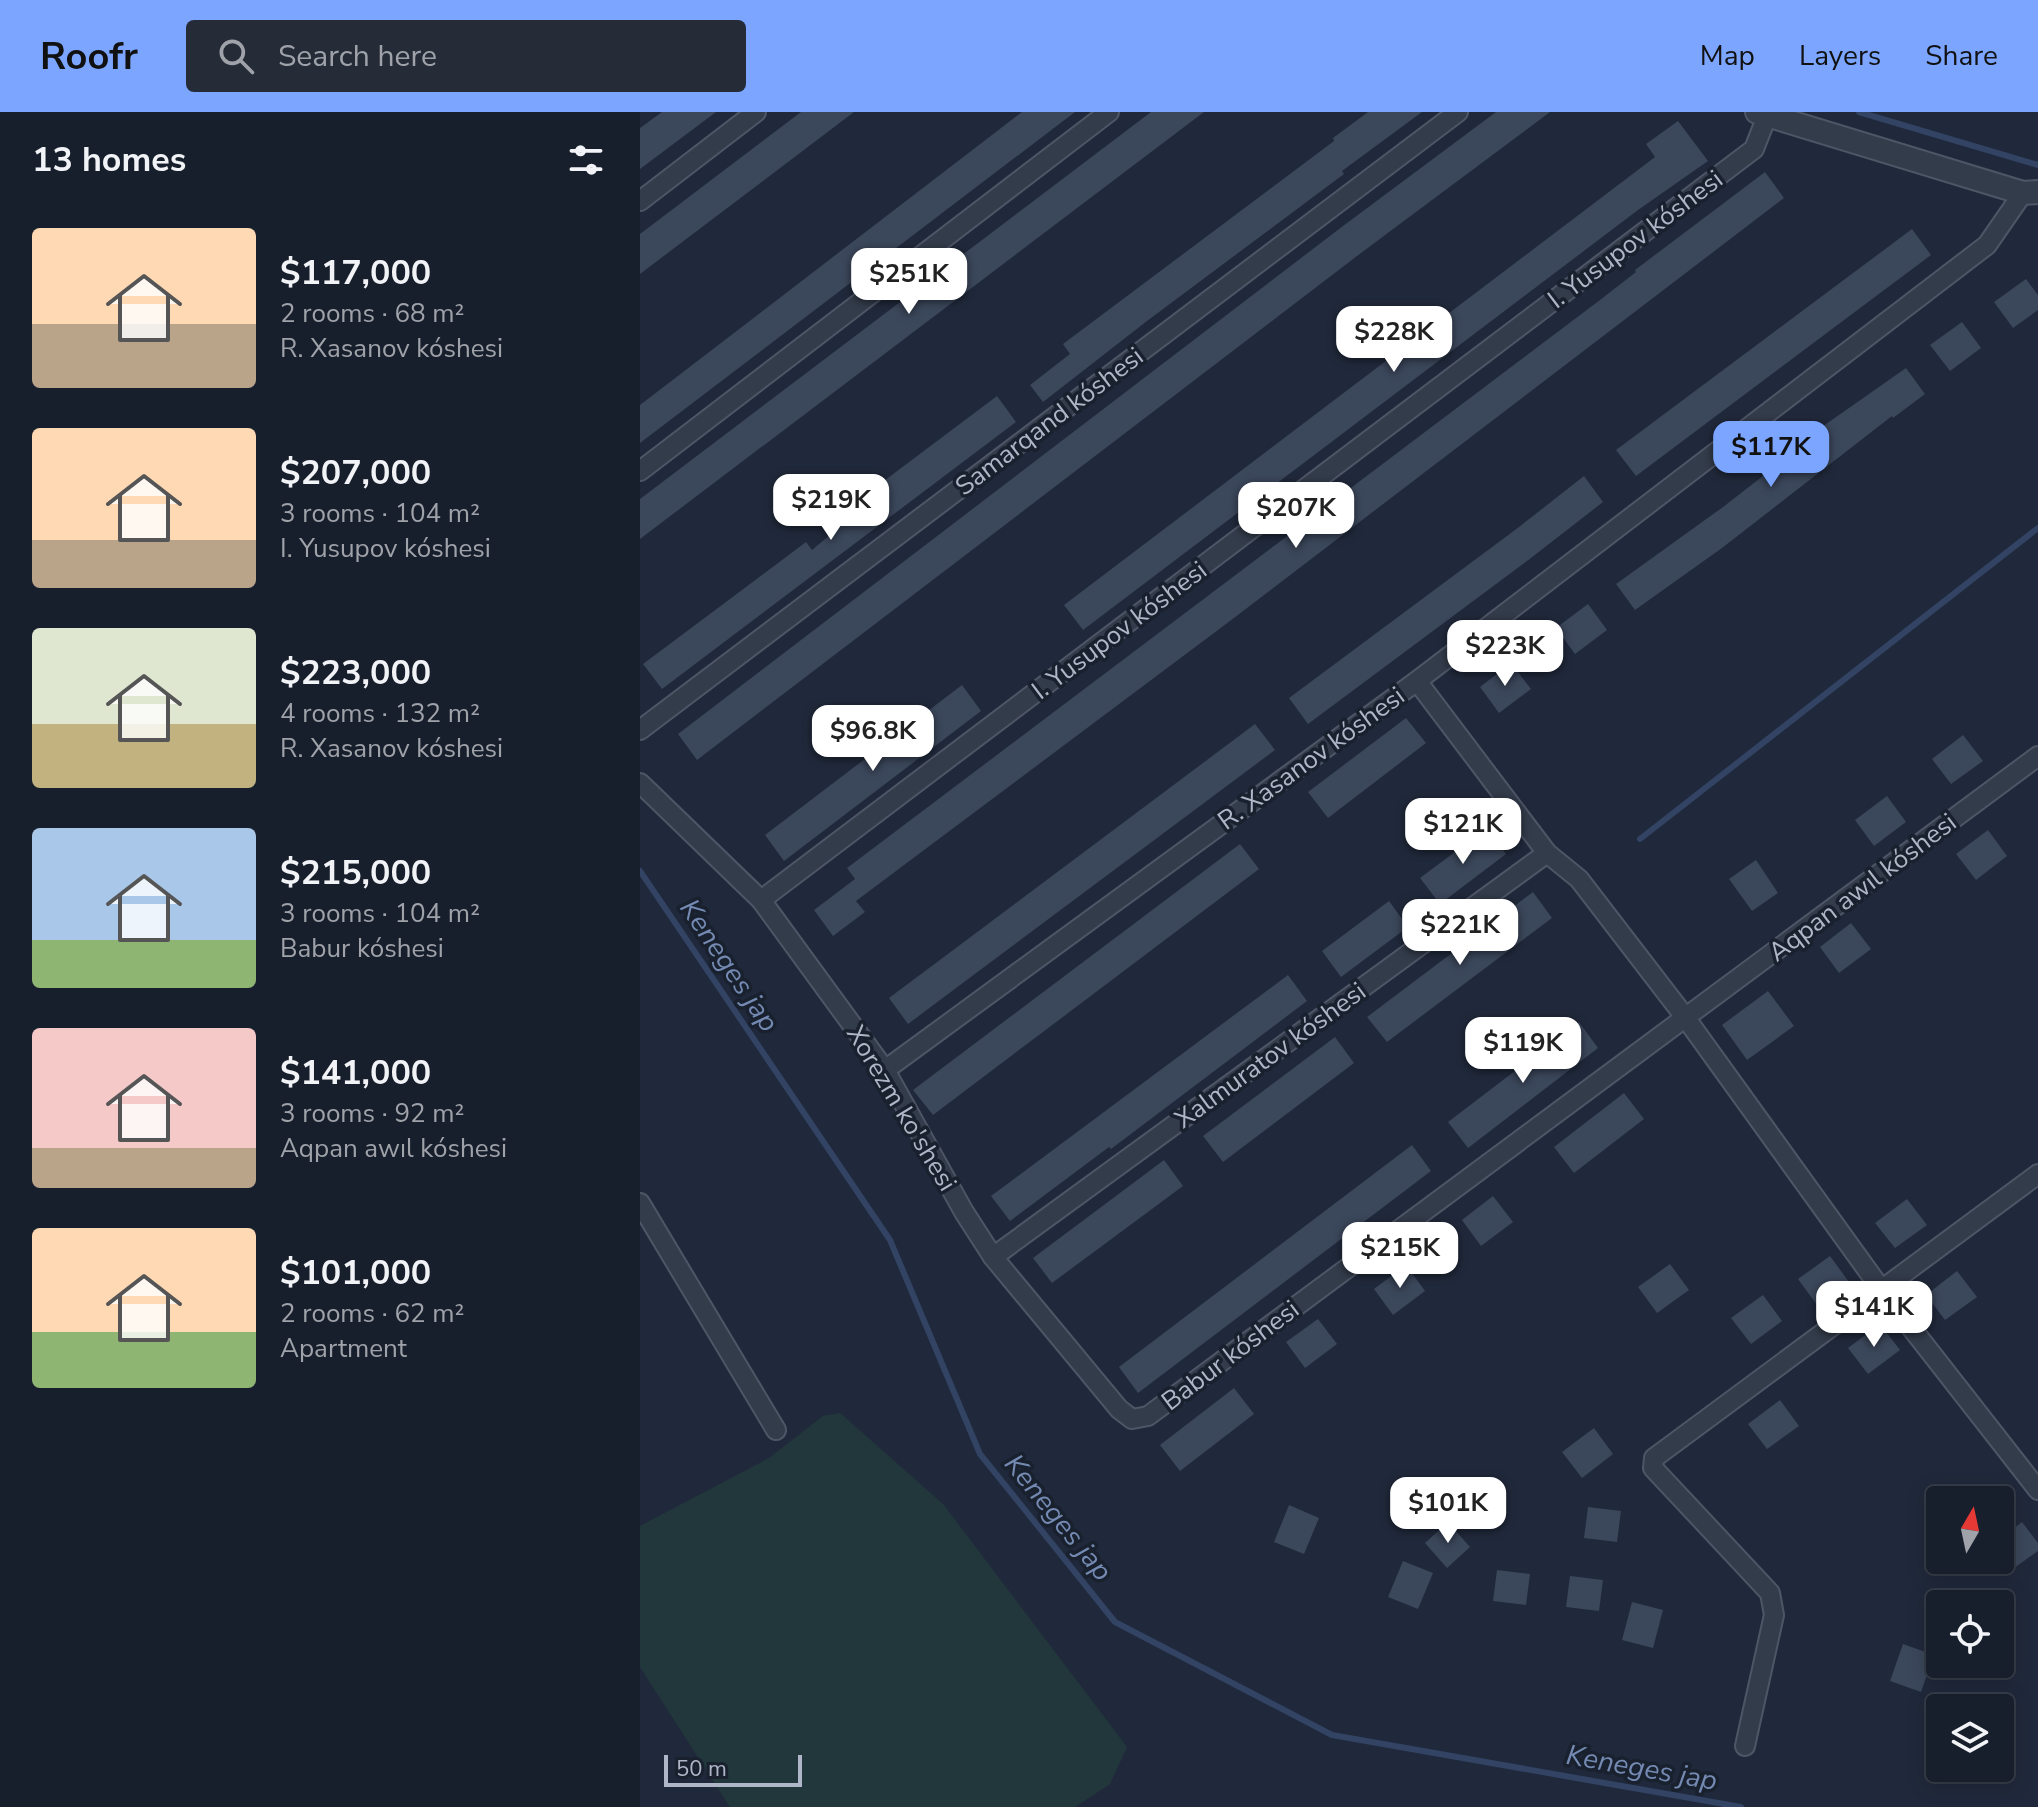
<!DOCTYPE html>
<meta charset="utf-8">
<style>
body{margin:0;font-family:"Nunito Sans",sans-serif;background:#252c38;color:#f1f3f6;height:100vh;display:flex;flex-direction:column;font-size:30px;white-space:nowrap}
*{box-sizing:border-box;margin:0}
p{font-size:26px;color:#9fa2a9}
.icon{flex:none;width:44px;height:44px;fill:none;stroke:currentColor;stroke-width:2;stroke-linecap:round;stroke-linejoin:round}
.map{position:relative;flex:1;overflow:hidden}
.details{display:flex;flex-direction:column;background:#181f2c;width:640px}
.details>*{flex:none}
.needle{width:52px;rotate:9deg}
.fabs{position:absolute;left:1286px;top:1374px;display:grid;gap:16px}
.fabs a{display:grid;place-items:center;width:88px;height:88px;border-radius:8px;background:#181f2c;box-shadow:0 4px 20px #0003,0 0 0 2px #363d48;font-size:40px}
.scale{position:absolute;left:24px;bottom:20px;width:138px;box-sizing:border-box;padding-left:8px;border:4px solid #aeb6c7;border-top:0;font-size:22px;line-height:28px;white-space:nowrap;color:#aeb6c7;-webkit-text-stroke:6px #19212f;paint-order:stroke}
.price{position:absolute;translate:-50% -68px;padding:0 18px;border-radius:16px;background:#fff;color:#222;font-size:26px;line-height:52px;filter:drop-shadow(0 2px 4px #0008)}
.price::after{content:'';position:absolute;left:50%;top:48px;width:24px;height:18px;margin-left:-12px;background:inherit;clip-path:polygon(0 0,100% 0,50% 100%)}
.price.current{background:#7ba5ff;color:#111}
ul{padding:0;list-style:none}
li{display:flex;align-items:center;gap:24px;height:200px;padding:0 32px}
li span{display:grid;place-items:center;flex:none;width:224px;height:160px;border-radius:8px;color:#555}
li>.icon{margin-inline-start:auto}
span .icon{width:96px;height:96px;fill:#fffc;stroke-width:1}
li b{font-size:34px}
h2{display:flex;justify-content:space-between;align-items:center;height:96px;padding:0 32px;font-size:34px}
header{display:flex;align-items:center;gap:48px;box-sizing:border-box;height:112px;padding:0 40px;background:#7ba5ff;color:#111}
header strong{font-size:38px}
nav{display:flex;gap:44px;margin-inline-start:auto;font-size:28px}
.search{width:560px;height:72px;background:#252c38;display:flex;align-items:center;gap:20px;box-sizing:border-box;padding:0 28px;border-radius:8px;color:#9fa2a9;font-size:30px}
main{display:flex;flex:1;min-height:0}
.map>svg:first-child{display:block}
.green{fill:#22373c}
.lines{fill:none;stroke-linecap:round;stroke-linejoin:round}
.stream{stroke:#324364;stroke-width:6}
.building{fill:#3b475b}
.minor-casing{stroke:#4e5666;stroke-width:22}
.tertiary-casing{stroke:#4e5666;stroke-width:26}
.minor{stroke:#333c4b;stroke-width:18}
.tertiary{stroke:#333c4b;stroke-width:22}
.labels{text-anchor:middle;stroke-width:7;stroke-linejoin:round;paint-order:stroke}
.street-label{font-size:26px;fill:#aeb6c7;stroke:#19212f}
.water-label{font-size:28px;font-style:italic;fill:#748ab2;stroke:#19212f}
</style>
<header>
<strong>Roofr</strong>
<div class="search"><svg class="icon" aria-label="search" viewBox="0 0 24 24"><circle cx="10" cy="10" r="6"/><path d="M15 15l6 6"/></svg>Search here</div>
<nav><a>Map</a><a>Layers</a><a>Share</a></nav>
</header>
<main>
<section class="details">
<h2>13 homes<svg class="icon" aria-label="filters" viewBox="0 0 24 24"><path d="M4 7h16M4 17h16"/><circle cx="9" cy="7" r="2"/><circle cx="15" cy="17" r="2"/></svg></h2>
<ul>
<li><span style="background:linear-gradient(#ffd9b3 60%,#b9a48a 0)"><svg class="icon" aria-label="home" viewBox="0 0 24 24"><path d="M3 11l9-7 9 7M6 9v11h12V9"/></svg></span><div><b>$117,000</b><p>2 rooms · 68 m²</p><p>R. Xasanov kóshesi</p></div></li>
<li><span style="background:linear-gradient(#ffd9b3 70%,#b9a48a 0)"><svg class="icon" aria-label="home" viewBox="0 0 24 24"><path d="M3 11l9-7 9 7M6 9v11h12V9"/></svg></span><div><b>$207,000</b><p>3 rooms · 104 m²</p><p>I. Yusupov kóshesi</p></div></li>
<li><span style="background:linear-gradient(#dfe7d0 60%,#c2b280 0)"><svg class="icon" aria-label="home" viewBox="0 0 24 24"><path d="M3 11l9-7 9 7M6 9v11h12V9"/></svg></span><div><b>$223,000</b><p>4 rooms · 132 m²</p><p>R. Xasanov kóshesi</p></div></li>
<li><span style="background:linear-gradient(#a9c7e8 70%,#8fb573 0)"><svg class="icon" aria-label="home" viewBox="0 0 24 24"><path d="M3 11l9-7 9 7M6 9v11h12V9"/></svg></span><div><b>$215,000</b><p>3 rooms · 104 m²</p><p>Babur kóshesi</p></div></li>
<li><span style="background:linear-gradient(#f6c9c9 75%,#b9a48a 0)"><svg class="icon" aria-label="home" viewBox="0 0 24 24"><path d="M3 11l9-7 9 7M6 9v11h12V9"/></svg></span><div><b>$141,000</b><p>3 rooms · 92 m²</p><p>Aqpan awıl kóshesi</p></div></li>
<li><span style="background:linear-gradient(#ffd9b3 65%,#8fb573 0)"><svg class="icon" aria-label="home" viewBox="0 0 24 24"><path d="M3 11l9-7 9 7M6 9v11h12V9"/></svg></span><div><b>$101,000</b><p>2 rooms · 62 m²</p><p>Apartment</p></div></li>
</ul>
</section>
<div class="map">
<svg width="1398" height="1695" viewBox="0 0 1398 1695">
<rect width="100%" height="100%" fill="#20293b"/>
<path class="green" d="M200 1301 303 1392 487 1635 470 1672 435 1695H90L0 1555V1414L129 1346 183 1304Z"/>
<g class="lines">
<g class="stream">
<path d="M1219 0 1398 53"/>
<path d="M1000 727 1398 416"/>
<path d="M0 759 250 1128 340 1342 475 1510 692 1623 1101 1695"/>
</g>
</g>
<g class="building">
<path d="M22 0H76L0 57V16Z"/>
<path d="M161 0H214L0 162V122Z"/>
<path d="M382 0H435L0 331V293Z"/>
<path d="M511 0H564L0 427V387Z"/>
<path d="M728 0H782L702 59 704 62 507 209 403 290 390 273 430 242 423 232 694 29 693 26Z"/>
<path d="M856 0H910L721 141 57 648 38 622 703 114Z"/>
<path d="M1038 9 1068 49 998 98 443 518 424 493 1015 45 1006 32Z"/>
<path d="M1125 60 1144 86 586 512 216 789 225 800 193 824 174 798 215 767 207 756 960 188 996 160 995 158Z"/>
<path d="M1272 117 1291 143 996 364 976 338Z"/>
<path d="M1386 167 1398 183V198L1373 216 1354 190Z"/>
<path d="M1322 210 1341 236 1310 259 1290 233Z"/>
<path d="M1266 256 1285 282 1253 306 1252 304 1082 436 995 498 976 472 1083 395 1181 319 1179 317Z"/>
<path d="M357 284 376 310 22 577 3 552 166 430 172 438 198 416 192 408Z"/>
<path d="M944 364 963 390 891 446 668 612 649 586 879 415Z"/>
<path d="M948 492 967 518 935 542 916 516Z"/>
<path d="M871 551 891 577 859 601 840 575Z"/>
<path d="M322 573 341 599 144 749 125 723Z"/>
<path d="M766 606 786 631 688 706 668 680Z"/>
<path d="M615 612 635 638 268 912 249 886Z"/>
<path d="M1323 623 1343 649 1311 672 1292 647Z"/>
<path d="M1247 684 1266 710 1234 734 1215 708Z"/>
<path d="M847 716 866 742 800 792 780 766Z"/>
<path d="M1348 718 1367 744 1336 768 1316 742Z"/>
<path d="M600 732 619 757 293 1003 273 978Z"/>
<path d="M1116 748 1138 781 1112 799 1089 767Z"/>
<path d="M893 780 912 806 747 930 727 905Z"/>
<path d="M749 789 768 815 701 865 682 839Z"/>
<path d="M1211 811 1231 837 1199 861 1180 835Z"/>
<path d="M648 863 667 889 471 1037 469 1035 370 1109 351 1084Z"/>
<path d="M1128 879 1154 914 1107 948 1082 913Z"/>
<path d="M939 910 958 936 828 1036 808 1010Z"/>
<path d="M695 925 714 951 583 1050 563 1024Z"/>
<path d="M984 981 1004 1007 934 1061 914 1035Z"/>
<path d="M772 1033 791 1059 498 1281 479 1255Z"/>
<path d="M524 1048 543 1074 412 1171 393 1146Z"/>
<path d="M853 1084 873 1110 841 1134 822 1108Z"/>
<path d="M1267 1087 1287 1113 1255 1136 1235 1111Z"/>
<path d="M1190 1144 1209 1170 1177 1193 1158 1167Z"/>
<path d="M1030 1152 1049 1178 1017 1201 998 1175Z"/>
<path d="M766 1153 785 1179 753 1203 734 1177Z"/>
<path d="M1317 1159 1337 1185 1305 1208 1286 1183Z"/>
<path d="M1123 1183 1142 1209 1111 1232 1091 1206Z"/>
<path d="M678 1207 697 1232 665 1256 646 1230Z"/>
<path d="M1240 1212 1260 1238 1228 1262 1208 1236Z"/>
<path d="M594 1276 614 1302 540 1359 520 1333Z"/>
<path d="M1140 1288 1159 1314 1127 1337 1108 1312Z"/>
<path d="M954 1316 973 1342 942 1366 922 1340Z"/>
<path d="M649 1393 679 1406 664 1442 634 1430Z"/>
<path d="M948 1395 981 1399 977 1430 944 1426Z"/>
<path d="M808 1410 830 1435 807 1456 785 1431Z"/>
<path d="M1382 1410 1398 1431V1439L1370 1459 1360 1446V1427Z"/>
<path d="M763 1449 793 1461 778 1497 748 1485Z"/>
<path d="M857 1458 890 1462 886 1493 853 1489Z"/>
<path d="M930 1464 963 1468 959 1499 926 1495Z"/>
<path d="M992 1490 1023 1498 1013 1536 982 1528Z"/>
<path d="M1263 1532 1294 1543 1281 1580 1250 1569Z"/>
</g>
<g class="lines">
<g class="minor-casing">
<g id="minor">
<path d="M0 89 116 0"/>
<path d="M0 359 469 0"/>
<path d="M777 569 907 741 939 767 1045 905 1241 1177 1398 1378"/>
<path d="M0 618 818 0"/>
<path d="M0 671 121 788 245 958 324 1100 353 1145 479 1297 492 1307 508 1304 1398 644"/>
<path d="M121 788 1114 37 1127 4"/>
<path d="M245 958 777 569 1347 133 1383 81"/>
<path d="M0 1091 136 1318"/>
<path d="M353 1145 907 741"/>
<path d="M1105 1634 1134 1503 1130 1481 1013 1356 1014 1346 1398 1062"/>
</g>
</g>
<g class="tertiary-casing">
<path id="tertiary" d="M1117 0 1383 81 1398 80"/>
</g>
<use href="#minor" class="minor"/>
<use href="#tertiary" class="tertiary"/>
</g>
<g class="labels">
<g class="street-label">
<text transform="translate(995 127) rotate(-37)" y="9">I. Yusupov kóshesi</text>
<text transform="translate(409 309) rotate(-37)" y="9">Samarqand kóshesi</text>
<text transform="translate(479 518) rotate(-37)" y="9">I. Yusupov kóshesi</text>
<text transform="translate(671 646) rotate(-36)" y="9">R. Xasanov kóshesi</text>
<text transform="translate(1222 775) rotate(-37)" y="9">Aqpan awıl kóshesi</text>
<text transform="translate(630 943) rotate(-36)" y="9">Xalmuratov kóshesi</text>
<text transform="translate(262 996) rotate(59)" y="9">Xorezm ko'shesi</text>
<text transform="translate(590 1243) rotate(-37)" y="9">Babur kóshesi</text>
</g>
<g class="water-label">
<text transform="translate(90 853) rotate(56)" y="10">Keneges jap</text>
<text transform="translate(419 1405) rotate(51)" y="10">Keneges jap</text>
<text transform="translate(1002 1655) rotate(10)" y="10">Keneges jap</text>
</g>
</g>
</svg>
<div class="fabs">
<a><svg class="needle" viewBox="-14 -14 28 28"><path d="M0-13l5 13h-10z" fill="#e53935"/><path d="M0 13l5-13h-10z" fill="#9fa2a9"/></svg></a>
<a><svg class="icon" aria-label="locate" viewBox="0 0 24 24"><circle cx="12" cy="12" r="6"/><path d="M12 2v4M12 18v4M2 12h4M18 12h4"/></svg></a>
<a><svg class="icon" aria-label="layers" viewBox="0 0 24 24"><path d="M12 4l9 5-9 5-9-5zM3 14l9 5 9-5"/></svg></a>
</div>
<div class="scale">50 m</div>
<b class="price" style="left:269px;top:204px">$251K</b>
<b class="price" style="left:754px;top:262px">$228K</b>
<b class="price current" style="left:1131px;top:377px">$117K</b>
<b class="price" style="left:191px;top:430px">$219K</b>
<b class="price" style="left:656px;top:438px">$207K</b>
<b class="price" style="left:865px;top:576px">$223K</b>
<b class="price" style="left:233px;top:661px">$96.8K</b>
<b class="price" style="left:823px;top:754px">$121K</b>
<b class="price" style="left:820px;top:855px">$221K</b>
<b class="price" style="left:883px;top:973px">$119K</b>
<b class="price" style="left:760px;top:1178px">$215K</b>
<b class="price" style="left:1234px;top:1237px">$141K</b>
<b class="price" style="left:808px;top:1433px">$101K</b>
</div>
</main>
